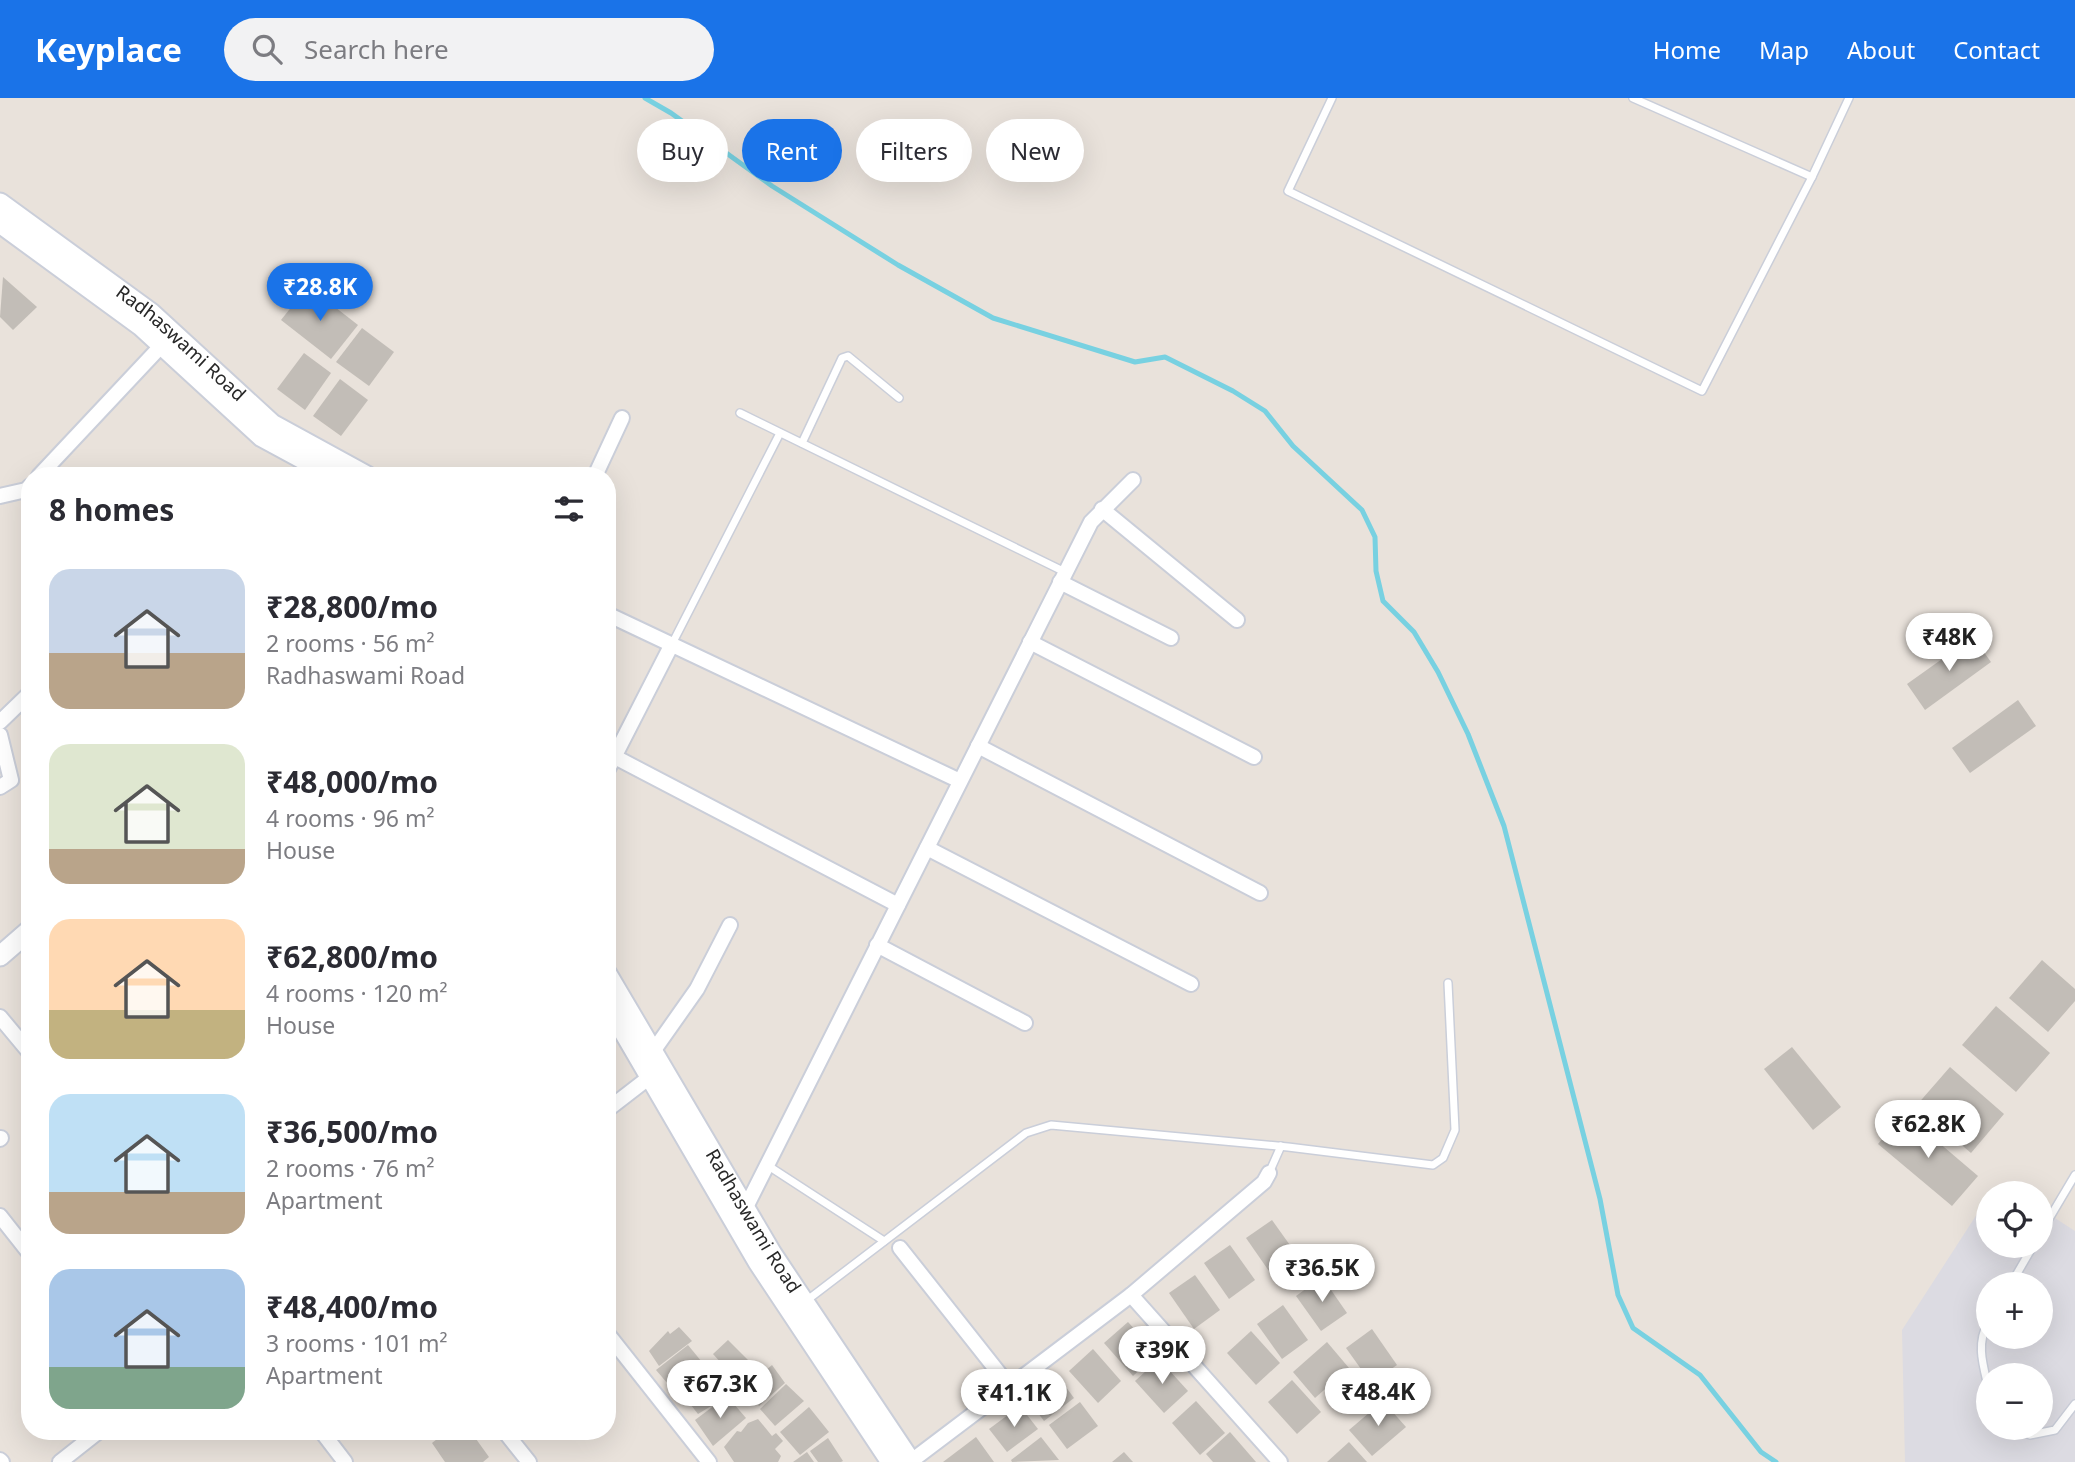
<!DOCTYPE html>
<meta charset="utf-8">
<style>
body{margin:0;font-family:"Noto Sans",sans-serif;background:#f2f2f3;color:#2b2b33;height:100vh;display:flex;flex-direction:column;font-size:26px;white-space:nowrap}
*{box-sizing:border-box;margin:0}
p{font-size:23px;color:#7c7c81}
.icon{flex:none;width:38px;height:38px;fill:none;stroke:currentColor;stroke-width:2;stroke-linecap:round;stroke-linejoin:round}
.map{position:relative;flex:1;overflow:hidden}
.details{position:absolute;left:21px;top:369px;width:595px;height:973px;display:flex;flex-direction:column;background:#fff;border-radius:28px;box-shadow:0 7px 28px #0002}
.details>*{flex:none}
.guide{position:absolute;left:637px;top:21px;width:665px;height:63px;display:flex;gap:14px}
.fabs{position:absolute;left:1976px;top:1083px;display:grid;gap:14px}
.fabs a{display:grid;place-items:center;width:77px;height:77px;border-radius:50%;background:#fff;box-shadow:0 7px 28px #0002;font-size:35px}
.price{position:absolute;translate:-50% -60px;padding:0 16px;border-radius:24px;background:#fff;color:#222;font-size:23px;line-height:46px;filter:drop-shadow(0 2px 4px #0008)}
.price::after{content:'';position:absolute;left:50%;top:42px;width:21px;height:16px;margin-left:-10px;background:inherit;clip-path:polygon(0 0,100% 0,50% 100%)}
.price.on{background:#1a73e8;color:#fff}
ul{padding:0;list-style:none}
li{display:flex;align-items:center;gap:21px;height:175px;padding:0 28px}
li span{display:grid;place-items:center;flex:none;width:196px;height:140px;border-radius:21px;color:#555}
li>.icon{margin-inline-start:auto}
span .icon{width:84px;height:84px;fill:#fffc;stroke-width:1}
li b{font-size:30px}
h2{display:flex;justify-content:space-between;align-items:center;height:84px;padding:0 28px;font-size:30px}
.tag{padding:0 24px;border-radius:32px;background:#fff;box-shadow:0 7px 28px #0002;font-size:24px;line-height:63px}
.tag.on{background:#1a73e8;color:#fff}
header{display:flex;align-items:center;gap:42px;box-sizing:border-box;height:98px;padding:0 35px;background:#1a73e8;color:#fff}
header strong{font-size:33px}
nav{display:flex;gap:38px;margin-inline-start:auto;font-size:24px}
.search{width:490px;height:63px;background:#f2f2f3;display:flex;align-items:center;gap:18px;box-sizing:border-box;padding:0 24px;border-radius:38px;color:#7c7c81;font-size:26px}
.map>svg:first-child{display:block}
.industrial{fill:#dcdbe2;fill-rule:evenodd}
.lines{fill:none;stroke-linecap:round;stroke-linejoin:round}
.stream{stroke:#78d1e1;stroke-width:5}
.building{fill:#c2bdb7}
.lane-casing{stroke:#caced9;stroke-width:10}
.street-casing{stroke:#caced9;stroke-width:18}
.secondary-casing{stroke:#caced9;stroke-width:23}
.lane{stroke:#fff;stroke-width:7}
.street{stroke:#fff;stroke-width:14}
.secondary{stroke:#fff;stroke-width:19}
.labels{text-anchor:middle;stroke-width:6;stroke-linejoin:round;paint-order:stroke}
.street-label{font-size:19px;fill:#282828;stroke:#fff}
</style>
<header>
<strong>Keyplace</strong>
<div class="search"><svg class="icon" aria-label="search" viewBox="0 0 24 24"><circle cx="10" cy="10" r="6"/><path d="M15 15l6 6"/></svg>Search here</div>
<nav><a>Home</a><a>Map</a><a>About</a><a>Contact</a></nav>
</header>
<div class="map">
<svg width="2075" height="1364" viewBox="0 0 2075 1364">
<rect width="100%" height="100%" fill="#e9e2db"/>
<path class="industrial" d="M1988 1099V1148H2040L2041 1111 2075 1133V1364H1905L1902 1232ZM1988 1186H2040V1239H1988ZM1988 1278H2040V1330H1988Z"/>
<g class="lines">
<path class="stream" d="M645 0 671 15 772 88 898 167 993 220 1135 264 1165 259 1233 293 1265 313 1293 348 1362 412 1375 439 1376 473 1383 503 1414 534 1438 574 1468 636 1504 728 1600 1101 1618 1197 1633 1230 1700 1277 1761 1354 1776 1364"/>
</g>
<g class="building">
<path d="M3 179 37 209 13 232 0 219Z"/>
<path d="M308 188 358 227 331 261 281 222Z"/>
<path d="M362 230 394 254 369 288 336 264Z"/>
<path d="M304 255 331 275 305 312 277 291Z"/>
<path d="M340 281 368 302 341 338 313 318Z"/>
<path d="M1973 539 1991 564 1925 612 1907 586Z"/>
<path d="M2018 602 2036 628 1970 675 1952 650Z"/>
<path d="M2042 862 2075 891V903L2048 934 2009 900Z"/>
<path d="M1996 908 2050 955 2016 994 1962 947Z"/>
<path d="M1792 949 1841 1009 1813 1032 1764 971Z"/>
<path d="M1950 969 2004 1016 1971 1055 1916 1008Z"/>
<path d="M1904 1015 1978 1078 1952 1108 1878 1046Z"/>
<path d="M1272 1122 1297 1157 1271 1176 1246 1140Z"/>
<path d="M1230 1147 1255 1182 1229 1201 1204 1165Z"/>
<path d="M1195 1177 1220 1212 1194 1231 1169 1195Z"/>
<path d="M1322 1179 1347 1215 1321 1233 1296 1198Z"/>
<path d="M1283 1207 1308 1242 1282 1261 1257 1226Z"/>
<path d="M1128 1224 1157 1256 1133 1278 1104 1245Z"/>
<path d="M679 1229 692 1243 659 1268 649 1253 668 1233 670 1236Z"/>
<path d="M1372 1231 1397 1267 1371 1285 1346 1250Z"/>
<path d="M1251 1233 1280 1265 1256 1287 1227 1255Z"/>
<path d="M728 1242 757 1271 741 1287 713 1256Z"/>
<path d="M1327 1244 1349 1270 1315 1300 1293 1274Z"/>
<path d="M688 1247 706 1269 674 1293 656 1272Z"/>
<path d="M1093 1251 1121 1283 1098 1305 1069 1273Z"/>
<path d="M1159 1261 1188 1293 1164 1315 1135 1283Z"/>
<path d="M772 1267 785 1285 759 1308 745 1290Z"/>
<path d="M1057 1277 1074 1300 1044 1323 1026 1299Z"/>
<path d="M714 1280 726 1294 716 1305 698 1316 687 1302Z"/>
<path d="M1292 1282 1321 1314 1297 1336 1268 1304Z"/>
<path d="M786 1286 804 1303 775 1328 760 1311Z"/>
<path d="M727 1298 746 1320 713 1348 695 1322Z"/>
<path d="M1196 1303 1225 1335 1200 1357 1172 1325Z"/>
<path d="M1383 1303 1406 1329 1372 1358 1349 1332Z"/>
<path d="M1080 1304 1098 1328 1067 1351 1049 1327Z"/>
<path d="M1020 1308 1038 1331 1007 1354 989 1331Z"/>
<path d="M809 1309 829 1334 800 1357 780 1334Z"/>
<path d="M758 1321 772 1338 776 1335 783 1343 775 1351 781 1358 778 1364H734L724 1349 737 1333 741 1334 748 1325Z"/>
<path d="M446 1334H471L489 1359 483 1364H445L432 1345Z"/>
<path d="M1230 1334 1256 1364H1213L1206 1356Z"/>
<path d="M976 1339 994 1364H943Z"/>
<path d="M1041 1339 1059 1362 1012 1364 1011 1362Z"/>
<path d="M828 1340 843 1363 841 1364H818L810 1353Z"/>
<path d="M1349 1344 1367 1364H1327Z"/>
<path d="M807 1354 814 1364H793Z"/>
<path d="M1124 1354 1133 1364H1112Z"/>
</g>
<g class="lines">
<g class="lane-casing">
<g id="lane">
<path d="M1332 0 1288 93 1702 293 1812 79 1849 0"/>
<path d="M1633 0 1812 79"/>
<path d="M740 315 1065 474"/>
<path d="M802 345 842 260 848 258 899 300"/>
<path d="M672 546 780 335"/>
<path d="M767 1067 884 1143"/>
<path d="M1269 1075 1281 1048"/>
<path d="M2040 1136 2075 1077"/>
<path d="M2011 1186 2033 1148"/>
<path d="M806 1203 1026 1035 1051 1027 1288 1049 1433 1067 1443 1060 1455 1032 1448 885"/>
<path d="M1988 1225C1976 1245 1983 1267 1988 1288"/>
<path d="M2014 1330 2030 1337 2055 1332 2075 1306"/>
</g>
</g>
<g class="street-casing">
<g id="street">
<path d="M39 378 162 247"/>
<path d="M595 378 622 320"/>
<path d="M0 398 26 392 30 388"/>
<path d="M1102 411 1237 522"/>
<path d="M1060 484 1171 540"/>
<path d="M607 516 960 683"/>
<path d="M1030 544 1254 659"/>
<path d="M0 624 30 595"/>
<path d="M0 637 11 682 0 689"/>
<path d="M978 648 1260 795"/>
<path d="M615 659 898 807"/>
<path d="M607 673 672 546"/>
<path d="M927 750 1191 886"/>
<path d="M877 847 1025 925"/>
<path d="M0 919 30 955"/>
<path d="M654 952 697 891 730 827"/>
<path d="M607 1012 651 978"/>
<path d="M0 1041 1 1040"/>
<path d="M745 1111 1091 424 1133 382"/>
<path d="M0 1118 30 1156"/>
<path d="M900 1150 1010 1289"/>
<path d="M1131 1197 1264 1084 1269 1075"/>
<path d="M607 1235 709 1364"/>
<path d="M322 1334 345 1364"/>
<path d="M505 1334 529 1364"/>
<path d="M0 1362 2 1364"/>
<path d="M60 1364 98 1334"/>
<path d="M910 1364 1131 1197 1280 1364"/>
</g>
</g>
<g class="secondary-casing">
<g id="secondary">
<path id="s1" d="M0 105 151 215 272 326 367 378"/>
<path d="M0 125 141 228 262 339 334 378"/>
<path d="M0 858 30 832"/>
<path id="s2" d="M607 876 772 1156 911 1364"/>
<path d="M607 905 758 1164 891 1364"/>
</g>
</g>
<use href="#lane" class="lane"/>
<use href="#street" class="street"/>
<use href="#secondary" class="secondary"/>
</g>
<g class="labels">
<g class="street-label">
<text dy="7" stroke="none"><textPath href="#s1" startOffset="229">Radhaswami Road</textPath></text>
<text dy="7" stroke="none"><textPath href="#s2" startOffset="287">Radhaswami Road</textPath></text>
</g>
</g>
</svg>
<div class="fabs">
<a><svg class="icon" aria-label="locate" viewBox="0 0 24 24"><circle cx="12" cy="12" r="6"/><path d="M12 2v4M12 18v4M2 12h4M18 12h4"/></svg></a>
<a>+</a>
<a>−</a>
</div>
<b class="price on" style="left:320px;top:225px">₹28.8K</b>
<b class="price" style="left:1949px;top:575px">₹48K</b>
<b class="price" style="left:1928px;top:1062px">₹62.8K</b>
<b class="price" style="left:1322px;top:1206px">₹36.5K</b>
<b class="price" style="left:1162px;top:1288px">₹39K</b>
<b class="price" style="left:720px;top:1322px">₹67.3K</b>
<b class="price" style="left:1378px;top:1330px">₹48.4K</b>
<b class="price" style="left:1014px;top:1331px">₹41.1K</b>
<div class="guide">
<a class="tag">Buy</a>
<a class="tag on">Rent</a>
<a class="tag">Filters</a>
<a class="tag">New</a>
</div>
<section class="details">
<h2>8 homes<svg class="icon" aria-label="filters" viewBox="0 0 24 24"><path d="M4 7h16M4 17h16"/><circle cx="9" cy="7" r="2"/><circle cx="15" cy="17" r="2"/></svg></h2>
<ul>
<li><span style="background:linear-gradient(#c9d6e8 60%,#b9a48a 0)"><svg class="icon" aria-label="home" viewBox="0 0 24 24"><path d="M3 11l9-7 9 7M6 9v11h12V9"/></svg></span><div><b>₹28,800/mo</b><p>2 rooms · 56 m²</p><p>Radhaswami Road</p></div></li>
<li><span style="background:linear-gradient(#dfe7d0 75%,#b9a48a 0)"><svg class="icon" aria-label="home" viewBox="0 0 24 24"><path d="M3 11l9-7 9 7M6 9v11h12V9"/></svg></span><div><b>₹48,000/mo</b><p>4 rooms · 96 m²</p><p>House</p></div></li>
<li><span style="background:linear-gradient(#ffd9b3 65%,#c2b280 0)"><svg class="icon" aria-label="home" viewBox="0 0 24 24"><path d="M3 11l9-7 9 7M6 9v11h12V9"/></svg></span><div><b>₹62,800/mo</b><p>4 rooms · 120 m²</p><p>House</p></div></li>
<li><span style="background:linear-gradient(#bfe0f5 70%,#b9a48a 0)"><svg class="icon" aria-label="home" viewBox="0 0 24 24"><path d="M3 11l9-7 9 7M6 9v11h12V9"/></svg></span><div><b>₹36,500/mo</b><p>2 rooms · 76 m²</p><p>Apartment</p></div></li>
<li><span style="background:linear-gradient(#a9c7e8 70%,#7fa58c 0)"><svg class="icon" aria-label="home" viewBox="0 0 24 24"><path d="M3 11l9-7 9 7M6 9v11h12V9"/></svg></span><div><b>₹48,400/mo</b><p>3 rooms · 101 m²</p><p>Apartment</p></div></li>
</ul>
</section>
</div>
